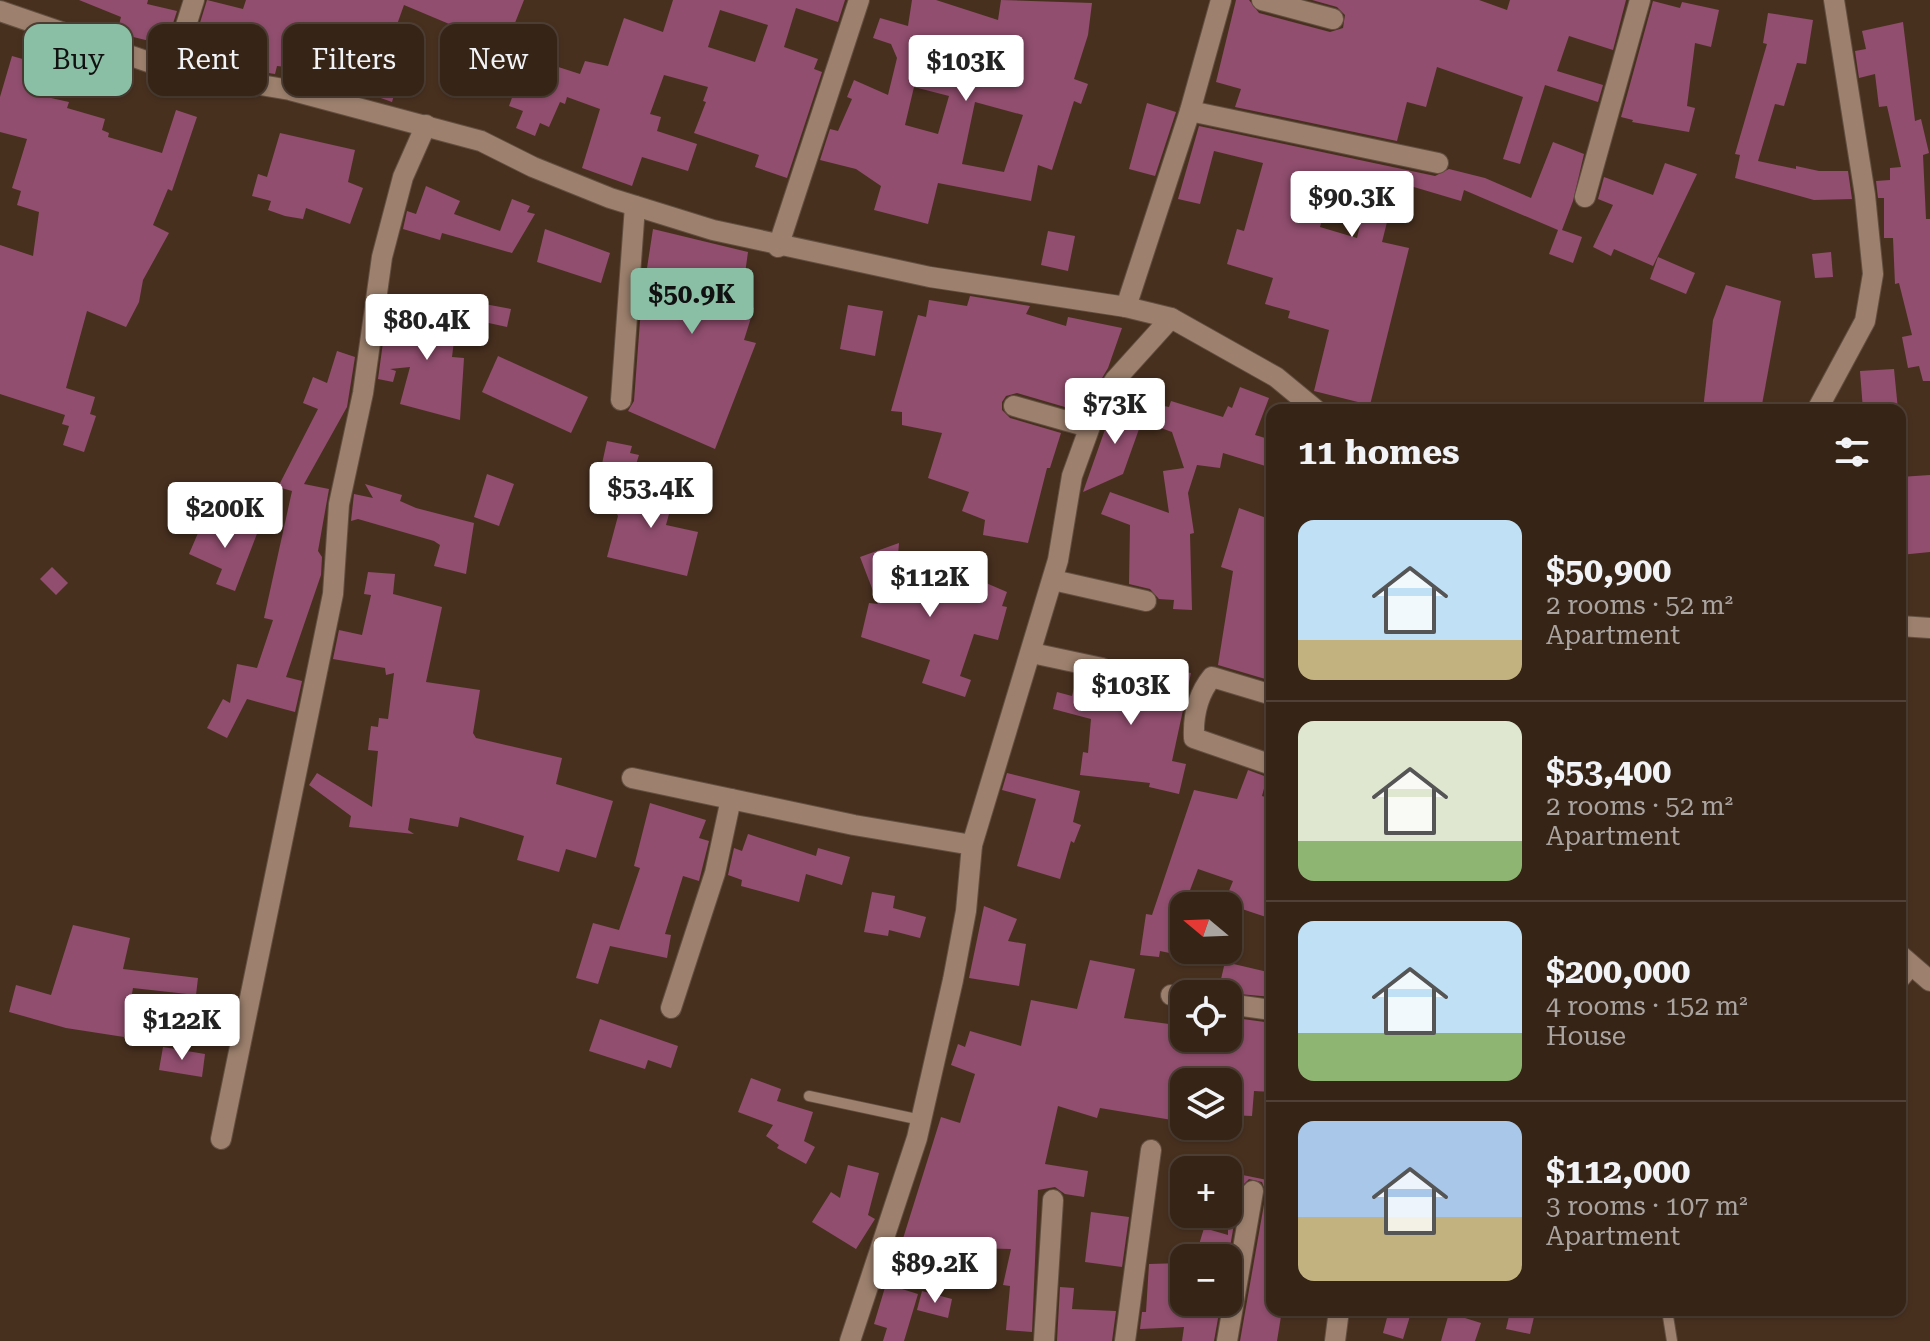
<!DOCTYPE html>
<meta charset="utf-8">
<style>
body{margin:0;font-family:"Roboto Serif",serif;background:#3d2c20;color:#f1f3f6;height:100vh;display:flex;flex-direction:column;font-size:30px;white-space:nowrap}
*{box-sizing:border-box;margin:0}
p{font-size:26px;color:#aaa4a1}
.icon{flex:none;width:44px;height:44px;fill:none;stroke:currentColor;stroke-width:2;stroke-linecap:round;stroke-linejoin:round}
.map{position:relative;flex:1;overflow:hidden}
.sheet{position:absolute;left:1266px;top:404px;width:640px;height:912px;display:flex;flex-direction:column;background:#362417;border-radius:16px;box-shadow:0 2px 6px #0004,0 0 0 2px #504136}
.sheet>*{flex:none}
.guide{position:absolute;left:24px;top:24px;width:760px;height:72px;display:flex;gap:16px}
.needle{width:52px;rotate:289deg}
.fabs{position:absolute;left:1170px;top:892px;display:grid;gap:16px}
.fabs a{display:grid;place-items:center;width:72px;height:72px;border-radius:16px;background:#362417;box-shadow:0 2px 6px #0004,0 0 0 2px #504136;font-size:40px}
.price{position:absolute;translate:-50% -68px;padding:0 18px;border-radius:8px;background:#fff;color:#222;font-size:26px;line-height:52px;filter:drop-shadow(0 2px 4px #0008)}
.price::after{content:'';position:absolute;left:50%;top:48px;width:24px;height:18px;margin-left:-12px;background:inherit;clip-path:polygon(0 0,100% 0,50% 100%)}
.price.current{background:#8abfa5;color:#111}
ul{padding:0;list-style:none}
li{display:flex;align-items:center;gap:24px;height:200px;padding:0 32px}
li+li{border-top:2px solid #504136}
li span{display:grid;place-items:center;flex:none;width:224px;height:160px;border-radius:16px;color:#555}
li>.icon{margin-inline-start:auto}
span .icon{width:96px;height:96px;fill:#fffc;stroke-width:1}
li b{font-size:34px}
h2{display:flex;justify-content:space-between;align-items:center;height:96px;padding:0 32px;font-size:34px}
.pill{padding:0 28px;border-radius:16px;background:#362417;box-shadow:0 2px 6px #0004,0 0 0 2px #504136;font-size:28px;line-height:72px}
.pill.current{background:#8abfa5;color:#111}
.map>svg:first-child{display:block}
.building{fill:#914e6f;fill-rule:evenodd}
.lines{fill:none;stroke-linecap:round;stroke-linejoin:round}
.service-casing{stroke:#634f40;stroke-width:12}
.minor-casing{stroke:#634f40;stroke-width:22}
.service{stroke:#9d816e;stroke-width:10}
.minor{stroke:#9d816e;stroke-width:20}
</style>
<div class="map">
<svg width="1930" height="1341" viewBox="0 0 1930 1341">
<rect width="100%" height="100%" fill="#48301f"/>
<g class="building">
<path d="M79 0H148L147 4 177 11 166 45 117 33 121 17Z"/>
<path d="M207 0 243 9 246 0H524L511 33 523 39 515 54 550 61 549 64 580 74 585 61 608 66 624 18 663 32 673 0H845L838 22 796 8 784 47 818 59 814 69 822 72 787 178 755 167 759 155 694 133 706 102 703 101 708 87 664 75 650 114 661 117 657 131 697 144 688 171 642 157 632 186 582 168 600 109 567 97 565 104 560 102 549 127 540 123 535 136 516 128 523 111 509 106 518 81 454 49V26L404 5 385 58 403 64 392 102 296 68 277 66 275 74 243 69 248 43 210 32 204 56 191 52ZM720 10 768 25 755 62 708 47Z"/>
<path d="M912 0H936L998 20 1001 0 1092 3 1088 35 1074 79 1088 84 1081 104 1074 101 1052 170 1038 165 1031 201 938 183 928 224 874 210 881 186 856 169 820 160 830 129 838 131 852 99 847 97 854 80 888 95 897 58 891 44 873 38 880 18 908 26ZM914 87 949 96 938 134 905 125ZM975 102 1023 115 1004 172 962 164Z"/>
<path d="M1236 0H1249L1259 13 1330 32 1343 28 1345 15 1337 7 1312 0H1479L1507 10 1510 0H1626L1613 50 1569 36 1557 71 1603 85 1598 102 1545 85 1520 164 1503 159 1523 97 1437 67 1426 107 1407 102 1397 141 1235 107 1241 89 1216 82Z"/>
<path d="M1653 1 1680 8 1682 2 1719 10 1711 47 1695 43 1687 106 1695 108 1689 132 1632 122 1633 120 1621 117Z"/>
<path d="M1768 13 1813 20 1806 64 1797 63 1784 106 1775 104 1758 161 1796 169V166L1819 171H1848L1852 199 1814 200 1735 178 1740 155 1735 154 1767 44 1763 43Z"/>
<path d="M1903 22 1915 121 1921 119 1929 153 1923 155 1926 219H1930V381H1923L1919 366 1908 368 1902 337 1912 335 1899 283 1895 284 1893 238H1884V198H1878L1876 181 1890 180V168L1901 167 1887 106 1879 107 1875 74 1859 78 1855 51 1866 49 1862 31Z"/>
<path d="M12 56 58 69 51 98 69 102 67 108 105 119 102 130 109 133 108 137 162 153 176 110 197 117 172 191 168 189 153 225 169 233 143 280 139 302 126 327 87 311 66 388 95 397 90 414 96 416 84 452 63 445 69 426 62 424 65 415 0 394V245L33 256 39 212 17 205 21 191 12 188 27 139 0 132V97Z"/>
<path d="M1147 103 1176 112 1155 176 1129 169Z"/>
<path d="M1199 126 1435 176 1449 169 1485 178 1531 198 1553 142 1584 154 1573 201 1562 230 1582 237 1573 263 1549 254 1558 230 1464 190 1461 201 1397 182 1382 242 1409 248 1370 405 1314 391 1329 330 1288 318 1290 311 1265 304 1273 278 1227 264 1237 229 1244 231 1263 163 1214 151 1200 204 1178 199ZM1334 180 1369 187 1357 238 1320 227Z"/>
<path d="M280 133 355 150 348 182 363 188 350 224 306 208 303 219 285 216 268 210 271 201 252 196 258 174 267 177Z"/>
<path d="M1665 163 1697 174 1653 266 1614 249 1611 256 1593 247 1613 205 1598 199 1604 177 1653 195Z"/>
<path d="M426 186 460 201 454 214 500 231 512 199 530 206 527 212 535 214 512 253 442 233 440 240 403 229 407 211 416 214Z"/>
<path d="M545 229 610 253 601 283 537 262Z"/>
<path d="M653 229 748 252 741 302 754 308 744 340 756 343 715 449 628 411 634 401 644 268H647Z"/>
<path d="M1048 231 1075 236 1068 271 1041 265Z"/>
<path d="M1831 252 1833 277 1815 278 1812 254Z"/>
<path d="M1658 257 1695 273 1686 294 1650 279Z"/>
<path d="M1726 285 1781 301 1761 410H1703L1713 320Z"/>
<path d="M970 296 1030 306 1026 314 1066 326 1068 317 1122 328 1108 368 1082 412 1017 393 1006 396 1002 402V410L1010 418 1061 433 1050 468H1047L1028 543 983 535 985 520 962 511 969 492 928 478 942 433 902 425V412L891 411 918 315 926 317 929 300 967 306Z"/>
<path d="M479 303 511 309 507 327 475 320Z"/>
<path d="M439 304 458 308 452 357 464 358 460 420 400 404 410 367 390 369 396 371 393 382 378 379 385 328H414L419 309 437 314Z"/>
<path d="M848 305 883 311 875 356 840 349Z"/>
<path d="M337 351 355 357 347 407 304 484 329 489 318 551 322 557 321 575 286 677 302 681 295 712 247 699 227 738 207 728 223 699 230 703 237 664 257 668 273 620 264 618 292 491 278 487 318 409 303 403 313 377 327 383Z"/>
<path d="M498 356 588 397 571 433 482 392Z"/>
<path d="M1894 369 1898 410H1863L1860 371Z"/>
<path d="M1240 387 1269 398 1255 435 1272 440V468L1223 453 1220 468 1197 465 1188 493 1194 533 1190 534 1192 610 1173 609 1174 600 1159 599 1150 589 1129 584 1130 525 1101 514 1110 492 1169 513 1163 471 1184 468 1172 432 1158 427 1159 405 1169 407 1171 401 1223 417 1228 406 1232 408Z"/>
<path d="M1114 404 1144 415 1123 474 1083 492Z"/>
<path d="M607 441 632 446 630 453 639 455 631 480 600 473Z"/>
<path d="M487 474 514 484 499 526 474 517Z"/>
<path d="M1930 475V552L1900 555V477Z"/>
<path d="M661 477 678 481 666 525 698 532 687 576 607 557 618 516 610 500Z"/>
<path d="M365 484 402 495 400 501 416 508 474 523 466 574 434 566 440 545 434 541 358 519 351 521 354 494 373 498Z"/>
<path d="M1239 508 1272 520V681L1218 665 1233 571 1221 567Z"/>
<path d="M204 519 238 528 240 523 258 531 235 591 216 584 222 569 189 554Z"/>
<path d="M899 543 896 580 966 595 972 577 1007 592 1002 606 1007 607 998 640 974 634 960 676 971 680 965 697 922 683 930 660 861 637 869 603 878 604 860 557Z"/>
<path d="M52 567 68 583 56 595 40 579Z"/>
<path d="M368 572 395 574 393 594 442 607 426 682 480 690 473 733 476 738 562 758 556 784 613 801 596 858 566 849 559 872 517 860 524 836 460 817 458 827 410 818 408 830 414 834 349 827 351 816 309 785 317 773 372 807 378 751 368 750 371 726 378 727 379 718 388 719 394 673 386 675 385 668 333 659 339 630 362 635 371 595 364 594Z"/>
<path d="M1166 669 1191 673 1172 761 1186 764 1179 794 1149 787 1150 783 1080 775 1083 752 1088 753 1091 719 1053 709 1057 692 1072 696 1077 676 1106 683 1114 672 1164 683Z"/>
<path d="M1248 770 1267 777 1262 796 1272 799V919L1224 903 1233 881 1198 869 1184 906V956L1160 951 1159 957 1140 955 1146 914 1152 915 1194 790 1237 799Z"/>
<path d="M1007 773 1080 791 1073 822 1081 825 1074 843 1071 841 1060 879 1017 866 1036 799 1002 790Z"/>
<path d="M650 803 706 820 699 838 709 841 699 881 683 876 665 934 671 935 667 958 610 946 598 984 576 978 593 923 619 930 640 868 634 866Z"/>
<path d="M748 834 816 856 818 848 850 857 842 885 806 874 799 902 741 886 742 880 728 875 734 848 742 851Z"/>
<path d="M872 892 895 896 893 908 926 917 920 938 889 930 888 936 864 932Z"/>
<path d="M984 906 1017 919 1008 941 1026 944 1019 986 969 978Z"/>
<path d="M73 925 130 938 123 969 198 978 196 995 133 988 124 1037 66 1028 9 1012 16 985 51 995Z"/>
<path d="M1090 960 1135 969 1124 1018 1184 1026V1038H1228V1017L1272 1023V1092L1254 1091 1252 1116 1228 1115V1082H1184V1122L1100 1108 1097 1118 1058 1106 1045 1164 1088 1171 1084 1197 1065 1194 1055 1187 1038 1190 1032 1332 1006 1330 1010 1286 1003 1285 1011 1249 973 1248 940 1241 936 1256 901 1245 941 1117 960 1123 975 1074 951 1065 958 1044 965 1047 970 1031 1021 1046 1031 1000 1077 1009Z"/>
<path d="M1225 962 1272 973V997L1218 992Z"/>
<path d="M600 1019 678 1046 671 1068 648 1060 645 1069 589 1051Z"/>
<path d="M163 1047 205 1054 202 1077 159 1070Z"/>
<path d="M751 1078 781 1089 777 1101 813 1112 804 1141 815 1147 806 1164 777 1148 779 1145 766 1136 773 1125 738 1112Z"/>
<path d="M848 1165 879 1173 868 1215 875 1219 856 1249 812 1222 831 1192 840 1198Z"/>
<path d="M1228 1172 1272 1181V1310H1282L1277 1341H1240L1266 1193 1262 1182 1249 1179 1240 1188 1228 1259 1195 1258 1204 1228 1228 1235Z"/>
<path d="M1091 1212 1129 1217 1122 1267 1085 1262Z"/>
<path d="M1184 1263V1303L1220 1307 1214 1341H1182L1184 1327 1140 1329 1142 1312H1146L1149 1264Z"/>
<path d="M886 1284 918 1294 904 1341H883L887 1328 874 1324Z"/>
<path d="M1060 1287 1074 1288 1072 1309 1116 1311 1112 1341H1057Z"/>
<path d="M922 1291 952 1299 948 1318 917 1310Z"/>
<path d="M1389 1310 1410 1316 1403 1339 1383 1333Z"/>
<path d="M1510 1312 1534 1317 1530 1334 1506 1329Z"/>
<path d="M1449 1313 1481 1323 1475 1341H1441Z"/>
</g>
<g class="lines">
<g class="service-casing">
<g id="service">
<path d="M1900 986 1914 969"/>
<path d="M809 1096 921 1120"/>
<path d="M1667 1310 1672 1341"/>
</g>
</g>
<g class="minor-casing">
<g id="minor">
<path d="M1262 0 1333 19"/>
<path d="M0 11 172 70 290 90 481 141 533 167 610 198 713 230 930 277 1126 307 1171 318 1276 377 1316 410"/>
<path d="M172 70 194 0"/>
<path d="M1190 111 1438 163"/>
<path d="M1585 197 1640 0"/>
<path d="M778 247 859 0"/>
<path d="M1126 307 1190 111 1221 0"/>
<path d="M621 400 635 206"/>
<path d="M1014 406 1088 427"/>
<path d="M1817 410 1865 321 1873 274 1865 195 1834 0"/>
<path d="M1053 580 1146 601"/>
<path d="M1900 626 1930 628"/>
<path d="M1032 653 1102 668"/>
<path d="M1272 695 1212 677C1198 694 1193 716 1194 738L1272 765"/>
<path d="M632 778 854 825 972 845"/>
<path d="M1900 955 1930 981"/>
<path d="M1171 995 1184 997"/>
<path d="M1228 1004 1272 1010"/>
<path d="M671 1008 715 873 731 799"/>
<path d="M221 1139 333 594 339 504 363 393 382 257 403 177 426 125"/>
<path d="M850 1341 917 1138 953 980 966 911 972 845 1058 560 1072 476 1097 407 1115 380 1171 318"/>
<path d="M1044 1341 1053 1200"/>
<path d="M1125 1341 1151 1150"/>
<path d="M1227 1341 1253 1191"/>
<path d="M1335 1341 1339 1310"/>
</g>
</g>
<use href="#service" class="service"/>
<use href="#minor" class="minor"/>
</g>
</svg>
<div class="fabs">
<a><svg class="needle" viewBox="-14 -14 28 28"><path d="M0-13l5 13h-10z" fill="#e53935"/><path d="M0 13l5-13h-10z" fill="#aaa4a1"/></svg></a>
<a><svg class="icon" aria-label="locate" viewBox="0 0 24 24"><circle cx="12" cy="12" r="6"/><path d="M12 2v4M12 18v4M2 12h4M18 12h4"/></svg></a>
<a><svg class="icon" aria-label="layers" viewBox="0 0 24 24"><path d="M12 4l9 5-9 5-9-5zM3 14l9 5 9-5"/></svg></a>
<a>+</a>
<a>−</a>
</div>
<b class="price" style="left:966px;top:103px">$103K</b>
<b class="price" style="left:1352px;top:239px">$90.3K</b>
<b class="price current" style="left:692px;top:336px">$50.9K</b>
<b class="price" style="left:427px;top:362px">$80.4K</b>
<b class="price" style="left:1115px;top:446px">$73K</b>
<b class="price" style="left:651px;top:530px">$53.4K</b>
<b class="price" style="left:225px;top:550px">$200K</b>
<b class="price" style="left:930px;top:619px">$112K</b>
<b class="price" style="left:1131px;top:727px">$103K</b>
<b class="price" style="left:182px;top:1062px">$122K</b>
<b class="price" style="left:935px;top:1305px">$89.2K</b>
<div class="guide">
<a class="pill current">Buy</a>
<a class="pill">Rent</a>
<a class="pill">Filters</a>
<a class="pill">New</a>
</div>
<section class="sheet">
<h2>11 homes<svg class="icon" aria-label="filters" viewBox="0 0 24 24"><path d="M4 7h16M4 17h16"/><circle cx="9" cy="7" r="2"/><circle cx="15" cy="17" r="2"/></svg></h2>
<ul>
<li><span style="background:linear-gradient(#bfe0f5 75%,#c2b280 0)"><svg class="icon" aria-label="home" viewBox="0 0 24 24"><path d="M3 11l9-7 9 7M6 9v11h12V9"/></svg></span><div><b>$50,900</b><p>2 rooms · 52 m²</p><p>Apartment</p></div></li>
<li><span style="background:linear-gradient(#dfe7d0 75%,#8fb573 0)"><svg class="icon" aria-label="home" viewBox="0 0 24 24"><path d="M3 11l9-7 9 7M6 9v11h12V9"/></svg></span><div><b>$53,400</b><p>2 rooms · 52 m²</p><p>Apartment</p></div></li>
<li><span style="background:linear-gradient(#bfe0f5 70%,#8fb573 0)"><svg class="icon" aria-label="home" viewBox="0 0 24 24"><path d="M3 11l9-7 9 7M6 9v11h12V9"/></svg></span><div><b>$200,000</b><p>4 rooms · 152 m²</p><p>House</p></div></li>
<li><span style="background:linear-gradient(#a9c7e8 60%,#c2b280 0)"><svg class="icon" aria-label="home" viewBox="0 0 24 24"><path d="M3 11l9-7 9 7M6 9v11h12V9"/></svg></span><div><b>$112,000</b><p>3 rooms · 107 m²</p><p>Apartment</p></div></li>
</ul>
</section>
</div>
